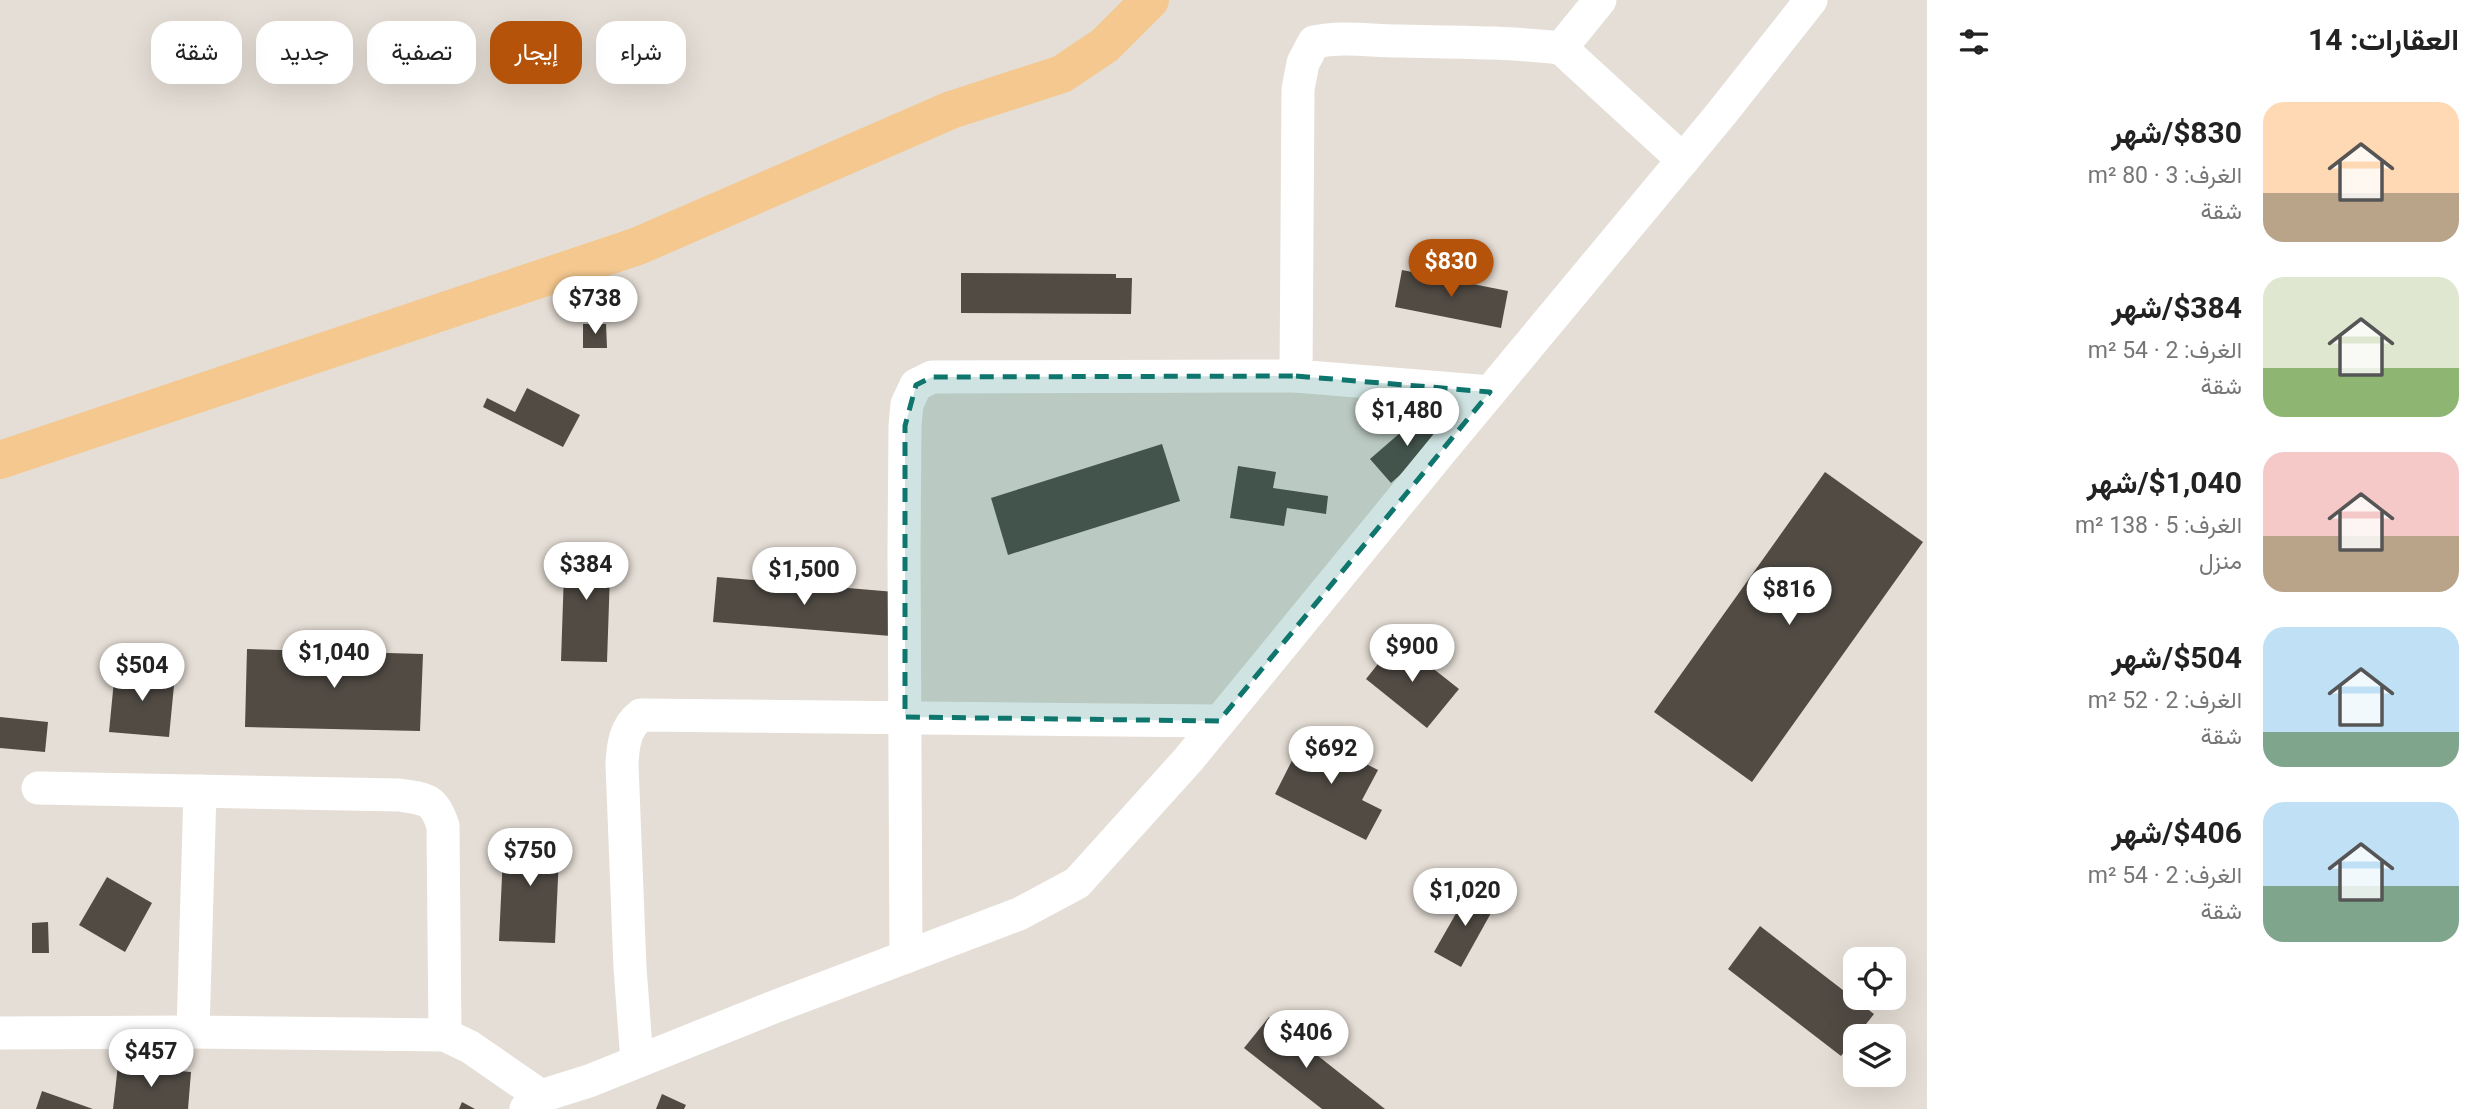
<!DOCTYPE html>
<html lang="ar">
<meta charset="utf-8">
<style>
body{margin:0;font-family:Roboto,Vazirmatn,sans-serif;background:#f6f6f6;color:#222;direction:rtl;height:100vh;display:flex;flex-direction:column;font-size:26px;white-space:nowrap}
*{box-sizing:border-box;margin:0}
p{font-size:23px;color:#767676}
.icon{flex:none;width:38px;height:38px;fill:none;stroke:currentColor;stroke-width:2;stroke-linecap:round;stroke-linejoin:round}
.map{position:relative;flex:1;overflow:hidden;direction:ltr}
.side{display:flex;flex-direction:column;background:#fff;width:560px}
.side>*{flex:none}
.banner{position:absolute;left:21px;top:21px;width:665px;height:63px;direction:rtl;display:flex;gap:14px}
.fabs{position:absolute;left:1843px;top:947px;display:grid;gap:14px}
.fabs a{display:grid;place-items:center;width:63px;height:63px;border-radius:14px;background:#fff;box-shadow:0 7px 28px #0002;font-size:35px}
.price{position:absolute;translate:-50% -60px;padding:0 16px;border-radius:24px;background:#fff;color:#222;font-size:23px;line-height:46px;filter:drop-shadow(0 2px 4px #0008)}
.price::after{content:'';position:absolute;left:50%;top:42px;width:21px;height:16px;margin-left:-10px;background:inherit;clip-path:polygon(0 0,100% 0,50% 100%)}
.price.selected{background:#b45309;color:#fff}
ul{padding:0;list-style:none}
li{display:flex;align-items:center;gap:21px;height:175px;padding:0 28px}
li span{display:grid;place-items:center;flex:none;width:196px;height:140px;border-radius:21px;color:#555}
li>.icon{margin-inline-start:auto}
span .icon{width:84px;height:84px;fill:#fffc;stroke-width:1}
li b{font-size:30px}
h2{display:flex;justify-content:space-between;align-items:center;height:84px;padding:0 28px;font-size:30px}
.chip{padding:0 24px;border-radius:21px;background:#fff;box-shadow:0 7px 28px #0002;font-size:24px;line-height:63px}
.chip.selected{background:#b45309;color:#fff}
main{display:flex;flex:1;min-height:0}
.map>svg:first-child{display:block}
.building{fill:#514b44}
.lines{fill:none;stroke-linecap:round;stroke-linejoin:round}
.minor{stroke:#fff;stroke-width:33}
.major{stroke:#f4c88f;stroke-width:38}
.marked{fill:#0f766e;fill-opacity:0.2;stroke:#0f766e;stroke-width:5;stroke-dasharray:14 9;stroke-linejoin:round}
</style>
<main>
<section class="side">
<h2>العقارات: 14<svg class="icon" aria-label="filters" viewBox="0 0 24 24"><path d="M4 7h16M4 17h16"/><circle cx="9" cy="7" r="2"/><circle cx="15" cy="17" r="2"/></svg></h2>
<ul>
<li><span style="background:linear-gradient(#ffd9b3 65%,#b9a48a 0)"><svg class="icon" aria-label="home" viewBox="0 0 24 24"><path d="M3 11l9-7 9 7M6 9v11h12V9"/></svg></span><div><b>$830/شهر</b><p>الغرف: 3 · 80 m²</p><p>شقة</p></div></li>
<li><span style="background:linear-gradient(#dfe7d0 65%,#8fb573 0)"><svg class="icon" aria-label="home" viewBox="0 0 24 24"><path d="M3 11l9-7 9 7M6 9v11h12V9"/></svg></span><div><b>$384/شهر</b><p>الغرف: 2 · 54 m²</p><p>شقة</p></div></li>
<li><span style="background:linear-gradient(#f6c9c9 60%,#b9a48a 0)"><svg class="icon" aria-label="home" viewBox="0 0 24 24"><path d="M3 11l9-7 9 7M6 9v11h12V9"/></svg></span><div><b>$1,040/شهر</b><p>الغرف: 5 · 138 m²</p><p>منزل</p></div></li>
<li><span style="background:linear-gradient(#bfe0f5 75%,#7fa58c 0)"><svg class="icon" aria-label="home" viewBox="0 0 24 24"><path d="M3 11l9-7 9 7M6 9v11h12V9"/></svg></span><div><b>$504/شهر</b><p>الغرف: 2 · 52 m²</p><p>شقة</p></div></li>
<li><span style="background:linear-gradient(#bfe0f5 60%,#7fa58c 0)"><svg class="icon" aria-label="home" viewBox="0 0 24 24"><path d="M3 11l9-7 9 7M6 9v11h12V9"/></svg></span><div><b>$406/شهر</b><p>الغرف: 2 · 54 m²</p><p>شقة</p></div></li>
</ul>
</section>
<div class="map">
<svg width="1927" height="1109" viewBox="0 0 1927 1109">
<rect width="100%" height="100%" fill="#e5ded6"/>
<g class="building">
<path d="M1402 270 1508 291 1501 328 1395 307Z"/>
<path d="M961 273 1116 274V278H1132L1131 314 961 313Z"/>
<path d="M583 324H606L607 348H583Z"/>
<path d="M527 388 580 415 563 447 483 407 487 398 515 412Z"/>
<path d="M1423 413 1443 437 1391 483 1370 459Z"/>
<path d="M1162 444 1180 501 1008 555 991 498Z"/>
<path d="M1238 466 1276 472 1273 488 1328 496 1326 514 1287 508 1284 526 1230 518Z"/>
<path d="M1825 472 1923 542 1752 782 1654 712Z"/>
<path d="M565 543 611 544 607 662 561 661Z"/>
<path d="M717 577 895 592 891 636 713 622Z"/>
<path d="M1397 640 1459 689 1427 728 1366 679Z"/>
<path d="M247 649 423 654 420 731 245 727Z"/>
<path d="M115 670 175 675 169 737 109 732Z"/>
<path d="M0 717 48 722 45 752 0 748Z"/>
<path d="M1306 733 1378 770 1362 800 1382 810 1366 840 1275 794Z"/>
<path d="M504 833 560 835 555 943 499 941Z"/>
<path d="M107 877 152 903 125 952 79 925Z"/>
<path d="M1470 889 1496 904 1461 967 1434 952Z"/>
<path d="M48 922 49 953H32V923Z"/>
<path d="M1760 926 1874 1014 1841 1056 1728 969Z"/>
<path d="M1269 1017 1385 1109H1322L1244 1048Z"/>
<path d="M118 1065 191 1072 188 1109H113Z"/>
<path d="M42 1091 93 1109H36Z"/>
<path d="M662 1094 686 1105 684 1109H656Z"/>
<path d="M462 1102 475 1109H459Z"/>
</g>
<g class="lines">
<g class="minor">
<path d="M1600 0 1561 48 1683 160"/>
<path d="M1490 392 1296 376 1298 89 1303 63 1314 42C1344 36 1369 41 1400 41 1454 42 1508 42 1561 48"/>
<path d="M38 788 399 795C426 799 434 798 443 826L445 1035"/>
<path d="M906 957 904 553 905 426 907 404 916 385 932 377 1296 376"/>
<path d="M193 1032 200 791"/>
<path d="M0 1033 193 1032 445 1035 470 1047 541 1096"/>
<path d="M637 1061 630 968 622 764C623 745 625 727 641 715L1219 721"/>
<path d="M526 1109 541 1096 589 1081 779 1005 1019 914 1077 883 1188 760 1446 445 1721 114 1811 0"/>
</g>
<path class="major" d="M0 460 638 246 951 110 1062 74 1105 45 1150 0"/>
</g>
<path class="marked" d="M1296 376 1490 392 1219 721 905 717V426L916 385 932 377Z"/>
</svg>
<div class="fabs">
<a><svg class="icon" aria-label="locate" viewBox="0 0 24 24"><circle cx="12" cy="12" r="6"/><path d="M12 2v4M12 18v4M2 12h4M18 12h4"/></svg></a>
<a><svg class="icon" aria-label="layers" viewBox="0 0 24 24"><path d="M12 4l9 5-9 5-9-5zM3 14l9 5 9-5"/></svg></a>
</div>
<b class="price selected" style="left:1451px;top:299px">$830</b>
<b class="price" style="left:595px;top:336px">$738</b>
<b class="price" style="left:1407px;top:448px">$1,480</b>
<b class="price" style="left:586px;top:602px">$384</b>
<b class="price" style="left:804px;top:607px">$1,500</b>
<b class="price" style="left:1789px;top:627px">$816</b>
<b class="price" style="left:1412px;top:684px">$900</b>
<b class="price" style="left:334px;top:690px">$1,040</b>
<b class="price" style="left:142px;top:703px">$504</b>
<b class="price" style="left:1331px;top:786px">$692</b>
<b class="price" style="left:530px;top:888px">$750</b>
<b class="price" style="left:1465px;top:928px">$1,020</b>
<b class="price" style="left:1306px;top:1070px">$406</b>
<b class="price" style="left:151px;top:1089px">$457</b>
<div class="banner">
<a class="chip">شراء</a>
<a class="chip selected">إيجار</a>
<a class="chip">تصفية</a>
<a class="chip">جديد</a>
<a class="chip">شقة</a>
</div>
</div>
</main>
